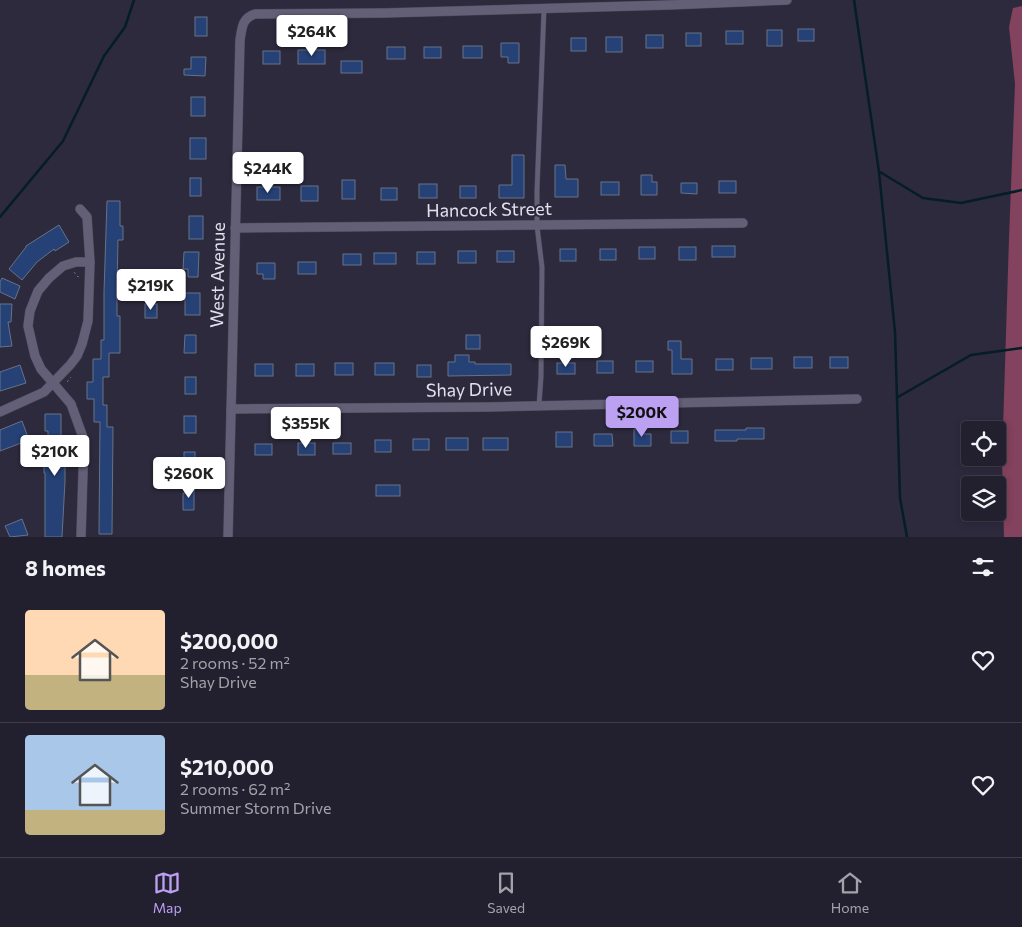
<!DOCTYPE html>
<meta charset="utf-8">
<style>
body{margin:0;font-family:Commissioner,sans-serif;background:#2a2836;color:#f1f3f6;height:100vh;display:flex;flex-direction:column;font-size:19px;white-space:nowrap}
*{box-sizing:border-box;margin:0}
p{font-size:16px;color:#a2a3aa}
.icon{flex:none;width:28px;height:28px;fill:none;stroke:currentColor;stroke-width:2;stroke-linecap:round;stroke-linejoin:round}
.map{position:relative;height:537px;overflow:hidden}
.details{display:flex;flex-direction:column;background:#22202e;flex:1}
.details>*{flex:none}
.buttons{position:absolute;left:961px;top:421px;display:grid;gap:10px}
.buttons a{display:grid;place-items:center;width:45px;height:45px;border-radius:5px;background:#22202e;box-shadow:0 2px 8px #0003,0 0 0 1px #3f3e4a;font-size:25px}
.price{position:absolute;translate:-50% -42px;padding:0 11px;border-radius:5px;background:#fff;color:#222;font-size:16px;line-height:32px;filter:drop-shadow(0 1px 2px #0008)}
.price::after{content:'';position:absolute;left:50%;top:30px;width:15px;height:11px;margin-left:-8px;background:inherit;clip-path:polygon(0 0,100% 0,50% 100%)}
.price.on{background:#bca0f2;color:#111}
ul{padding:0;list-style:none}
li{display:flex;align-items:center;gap:15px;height:125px;padding:0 25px}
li+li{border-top:1px solid #3f3e4a}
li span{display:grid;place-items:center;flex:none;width:140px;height:100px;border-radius:5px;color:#555}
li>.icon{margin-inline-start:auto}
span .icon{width:60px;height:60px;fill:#fffc;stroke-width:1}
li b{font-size:21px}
h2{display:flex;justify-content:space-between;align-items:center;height:60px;padding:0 25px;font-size:21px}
.tab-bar{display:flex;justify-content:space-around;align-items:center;height:70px;border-top:1px solid #3f3e4a;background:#22202e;font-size:14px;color:#a2a3aa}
.tab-bar a{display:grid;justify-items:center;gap:2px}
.tab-bar .on{color:#bca0f2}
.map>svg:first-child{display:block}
.forest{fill:#83425d}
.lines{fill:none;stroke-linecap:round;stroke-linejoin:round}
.stream{stroke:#041d28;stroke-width:2.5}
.building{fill:#264176;stroke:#667288}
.service-casing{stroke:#4b4859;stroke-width:5.5}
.minor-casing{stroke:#4b4859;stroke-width:10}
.path{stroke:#6e6b7d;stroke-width:1;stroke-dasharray:2.5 2.5;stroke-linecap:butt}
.service{stroke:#635f77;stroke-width:4.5}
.minor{stroke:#635f77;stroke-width:9}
.labels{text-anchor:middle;stroke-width:4;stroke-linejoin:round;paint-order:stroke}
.street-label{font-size:18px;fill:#e2e0ee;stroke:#2e2a3e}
</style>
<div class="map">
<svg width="1022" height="537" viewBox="0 0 1022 537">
<rect width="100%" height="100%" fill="#2e2a3e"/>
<path class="forest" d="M1022 6V537H1004L1002 461 1009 238 1015 84 1009 27 1013 8Z"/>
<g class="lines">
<g class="stream">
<path d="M854 0 879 172 895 332 900 498 907 537"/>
<path d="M880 172 923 198 961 203 1022 190"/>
<path d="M0 217 63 141 104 56 125 27 134 0"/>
<path d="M898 397 971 355 1022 348"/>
</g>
</g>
<g class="building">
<rect x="195" y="17" width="12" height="19"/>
<rect x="798" y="29" width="16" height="12"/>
<rect x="767" y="30" width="15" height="16"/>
<rect x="726" y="31" width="17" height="13"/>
<rect x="686" y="33" width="15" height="13"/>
<rect x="646" y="35" width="17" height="13"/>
<rect x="606" y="37" width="16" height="15"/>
<rect x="571" y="38" width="15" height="13"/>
<path d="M501 43H519V63H508V57H501Z"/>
<rect x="463" y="46" width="19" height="12"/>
<rect x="387" y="47" width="18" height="12"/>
<rect x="424" y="47" width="17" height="11"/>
<rect x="298" y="50" width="27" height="14"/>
<rect x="263" y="51" width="17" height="13"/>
<path d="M191 57H206L205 76 184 75V69H191Z"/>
<rect x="341" y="61" width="21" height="12"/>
<rect x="191" y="97" width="14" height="19"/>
<rect x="190" y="138" width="16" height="21"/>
<path d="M512 155H524V198H499V185H512Z"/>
<path d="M555 165H565L566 179H578V197H555Z"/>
<path d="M641 175H652V182H657V195H641Z"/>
<rect x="190" y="178" width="11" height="18"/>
<rect x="342" y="180" width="13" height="19"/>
<rect x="719" y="181" width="17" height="12"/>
<rect x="601" y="182" width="18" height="13"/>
<path d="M681 183H697V194L681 193Z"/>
<rect x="419" y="184" width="18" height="14"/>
<rect x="301" y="186" width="17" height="15"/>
<rect x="460" y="186" width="16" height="12"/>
<rect x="257" y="187" width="23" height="13"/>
<rect x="381" y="188" width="16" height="12"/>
<path d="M107 201H120V226H123V240H118L117 287V316H120V353H109V377H103V405H107V427H113L112 534H99L100 422H94V399H87V382H93V359H101V340H104V292Z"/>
<rect x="189" y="216" width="14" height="23"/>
<path d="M59 225 69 242 55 251 54 249 37 262 22 280 9 269 26 247V246Z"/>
<rect x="712" y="246" width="23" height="11"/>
<rect x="639" y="247" width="16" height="12"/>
<rect x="679" y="247" width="17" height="13"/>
<rect x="560" y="249" width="16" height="12"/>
<rect x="600" y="249" width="16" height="11"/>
<rect x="458" y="251" width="18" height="12"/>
<rect x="497" y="251" width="17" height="11"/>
<path d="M184 252H199L198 277H188V269H183Z"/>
<rect x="417" y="252" width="18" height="12"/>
<rect x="374" y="253" width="22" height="11"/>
<rect x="343" y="254" width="18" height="11"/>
<rect x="298" y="262" width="18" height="12"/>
<path d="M257 263H275V279H263V274H257Z"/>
<path d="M2 278 20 286 15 299 0 292V282Z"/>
<rect x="185" y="293" width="15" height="22"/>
<path d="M0 304H12L11 322H8L12 346 0 347Z"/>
<rect x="145" y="304" width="12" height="14"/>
<path d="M185 335H196V353H184Z"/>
<rect x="466" y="335" width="14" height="14"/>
<path d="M668 341H681V359H692V374H672V350H668Z"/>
<path d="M455 355H469V362H475V364H511V375L448 376V362H455Z"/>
<rect x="794" y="357" width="18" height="11"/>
<rect x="830" y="357" width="18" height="11"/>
<rect x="751" y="358" width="21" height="11"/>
<rect x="716" y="359" width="17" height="11"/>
<rect x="597" y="361" width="16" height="12"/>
<rect x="636" y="361" width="17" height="11"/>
<rect x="335" y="363" width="18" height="12"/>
<rect x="375" y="363" width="19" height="12"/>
<rect x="557" y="363" width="18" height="11"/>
<rect x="255" y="364" width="18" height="12"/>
<rect x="296" y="364" width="18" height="12"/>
<path d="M20 365 26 383 0 391V372Z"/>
<rect x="417" y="365" width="14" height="12"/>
<rect x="185" y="377" width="11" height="17"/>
<path d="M45 414H61V437H65V481L62 537H45V473H44V461H48V431H45Z"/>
<rect x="184" y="416" width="12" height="17"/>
<path d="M22 421 29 440 0 451V430Z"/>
<path d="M746 428H764V439H737V441H715V430H746Z"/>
<path d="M634 429H644V434H651V446H634Z"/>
<rect x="671" y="431" width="17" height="12"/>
<rect x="556" y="432" width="16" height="15"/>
<path d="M594 434H612L613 446H594Z"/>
<rect x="446" y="438" width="22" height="12"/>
<rect x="483" y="438" width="25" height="12"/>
<rect x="413" y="439" width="16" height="11"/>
<rect x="375" y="440" width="16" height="12"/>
<rect x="298" y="443" width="17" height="12"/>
<rect x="333" y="443" width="18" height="11"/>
<rect x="255" y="444" width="17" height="11"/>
<rect x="184" y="452" width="11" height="14"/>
<rect x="376" y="485" width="24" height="11"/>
<path d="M186 487H194V510H183V493H186Z"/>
<path d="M22 519 28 535 10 537 5 526Z"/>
</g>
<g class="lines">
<g class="service-casing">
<path id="service" d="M539 405 541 377 542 267 537 226V190L544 9"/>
</g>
<g class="minor-casing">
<g id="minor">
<path d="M235 228 743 223"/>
<path d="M231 409 488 407 857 399"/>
<path d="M0 412 44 392 70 365 77 356 82 344 88 321 90 262 87 217 80 209"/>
<path d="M81 537 84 440 71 404 41 369 35 356 28 326 30 311 38 291 49 278 63 266 76 262H90"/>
<path d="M228 537 240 40C242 28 242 18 255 14L385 13 669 5 787 0"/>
</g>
</g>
<g class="path">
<path d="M74 272 78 277 80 275"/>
<path d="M67 382 71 377"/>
</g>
<use href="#service" class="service"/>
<use href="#minor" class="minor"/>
</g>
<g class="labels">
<g class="street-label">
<text transform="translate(489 210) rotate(-1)" y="6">Hancock Street</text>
<text transform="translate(218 275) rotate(-89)" y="6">West Avenue</text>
<text transform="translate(469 390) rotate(-1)" y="6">Shay Drive</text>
</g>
</g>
</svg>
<div class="buttons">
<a><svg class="icon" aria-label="locate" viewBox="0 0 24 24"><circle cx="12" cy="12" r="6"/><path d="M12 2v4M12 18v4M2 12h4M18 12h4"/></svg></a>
<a><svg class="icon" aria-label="layers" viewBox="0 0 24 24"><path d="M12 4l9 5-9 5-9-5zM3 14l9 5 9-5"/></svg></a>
</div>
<b class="price" style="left:312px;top:57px">$264K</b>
<b class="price" style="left:268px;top:194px">$244K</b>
<b class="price" style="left:151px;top:311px">$219K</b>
<b class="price" style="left:566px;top:368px">$269K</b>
<b class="price on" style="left:642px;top:438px">$200K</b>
<b class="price" style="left:306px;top:449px">$355K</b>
<b class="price" style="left:55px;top:477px">$210K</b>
<b class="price" style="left:189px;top:499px">$260K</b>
</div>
<section class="details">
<h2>8 homes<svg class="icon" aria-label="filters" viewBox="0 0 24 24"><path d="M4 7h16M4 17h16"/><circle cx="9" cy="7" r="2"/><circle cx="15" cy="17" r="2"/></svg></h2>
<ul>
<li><span style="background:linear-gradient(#ffd9b3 65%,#c2b280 0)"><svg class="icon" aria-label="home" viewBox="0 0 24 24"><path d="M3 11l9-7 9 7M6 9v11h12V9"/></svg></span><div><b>$200,000</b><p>2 rooms · 52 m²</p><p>Shay Drive</p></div><svg class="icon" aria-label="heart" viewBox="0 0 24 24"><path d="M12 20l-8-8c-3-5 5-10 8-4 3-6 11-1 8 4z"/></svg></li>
<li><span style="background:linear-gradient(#a9c7e8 75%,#c2b280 0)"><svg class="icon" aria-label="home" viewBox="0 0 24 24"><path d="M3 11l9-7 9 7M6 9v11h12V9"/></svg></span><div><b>$210,000</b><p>2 rooms · 62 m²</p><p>Summer Storm Drive</p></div><svg class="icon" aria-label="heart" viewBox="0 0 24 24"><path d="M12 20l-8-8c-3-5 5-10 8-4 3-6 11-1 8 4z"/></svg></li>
</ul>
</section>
<nav class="tab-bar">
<a class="on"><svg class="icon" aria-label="map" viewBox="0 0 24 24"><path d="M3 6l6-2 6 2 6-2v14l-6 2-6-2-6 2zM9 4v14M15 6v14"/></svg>Map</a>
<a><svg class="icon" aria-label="saved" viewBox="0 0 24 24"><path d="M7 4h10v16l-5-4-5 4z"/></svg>Saved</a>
<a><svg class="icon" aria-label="home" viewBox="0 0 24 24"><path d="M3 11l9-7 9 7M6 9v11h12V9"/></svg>Home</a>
</nav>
